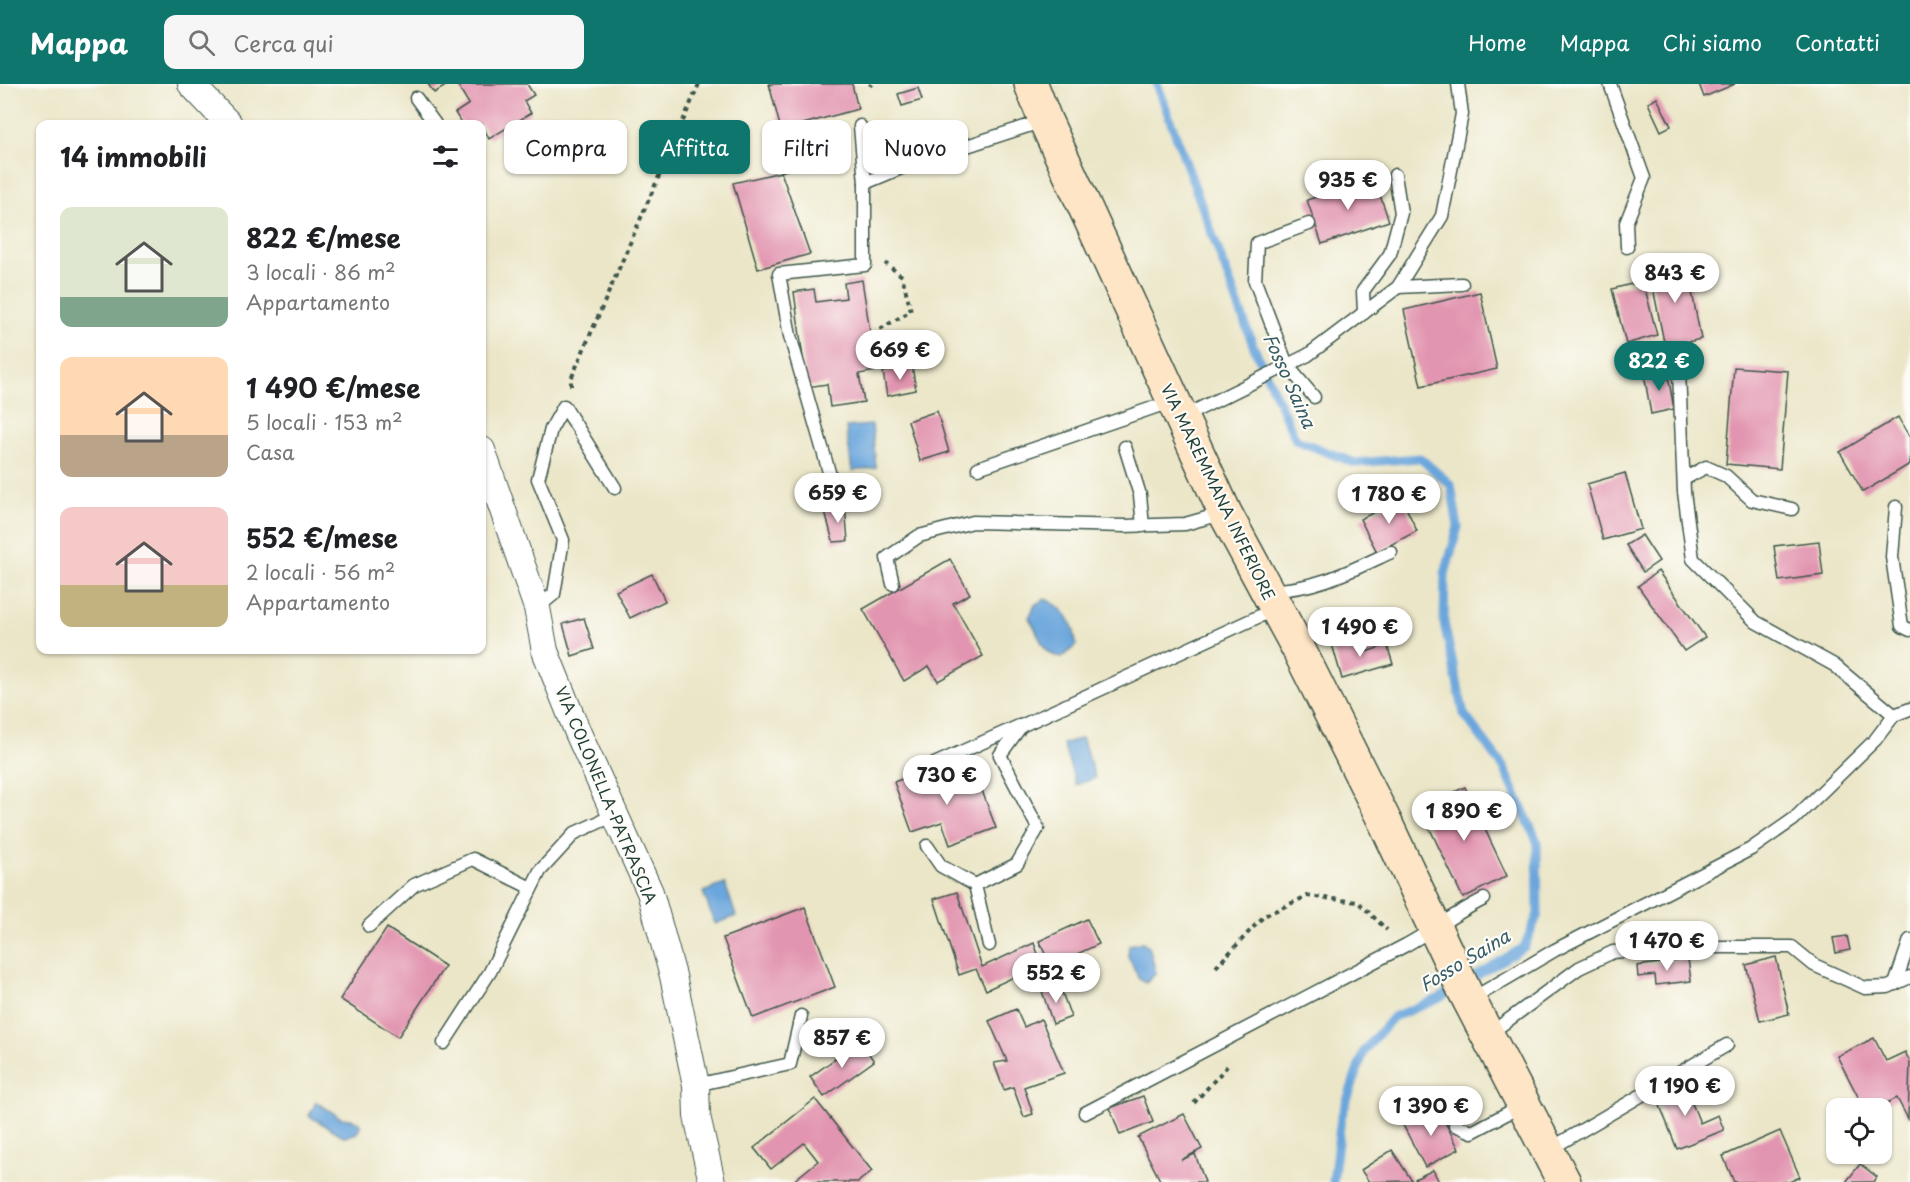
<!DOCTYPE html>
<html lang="it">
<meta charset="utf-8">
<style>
body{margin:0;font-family:"Playpen Sans",sans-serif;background:#f6f6f6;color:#202124;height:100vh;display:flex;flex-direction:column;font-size:22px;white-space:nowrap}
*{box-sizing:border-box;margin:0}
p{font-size:20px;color:#757577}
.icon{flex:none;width:33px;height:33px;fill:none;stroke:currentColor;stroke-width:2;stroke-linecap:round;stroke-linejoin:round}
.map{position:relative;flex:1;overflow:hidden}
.side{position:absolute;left:36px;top:36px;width:450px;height:534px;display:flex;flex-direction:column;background:#fff;border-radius:12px;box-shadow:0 2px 4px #0004}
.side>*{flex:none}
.banner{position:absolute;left:504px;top:36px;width:570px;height:54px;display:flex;gap:12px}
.tools{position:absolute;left:1826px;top:1014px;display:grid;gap:12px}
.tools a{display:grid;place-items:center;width:66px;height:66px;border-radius:12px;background:#fff;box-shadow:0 2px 4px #0004;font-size:30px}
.price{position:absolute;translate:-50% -51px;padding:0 14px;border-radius:21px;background:#fff;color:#222;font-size:20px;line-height:39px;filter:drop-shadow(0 2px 3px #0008)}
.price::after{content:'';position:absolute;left:50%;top:36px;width:18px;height:14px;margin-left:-9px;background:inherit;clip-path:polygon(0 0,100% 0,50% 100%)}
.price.on{background:#0f766e;color:#fff}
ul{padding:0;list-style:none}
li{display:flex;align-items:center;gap:18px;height:150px;padding:0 24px}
li span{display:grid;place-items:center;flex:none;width:168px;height:120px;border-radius:12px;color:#555}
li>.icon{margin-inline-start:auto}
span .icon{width:72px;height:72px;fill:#fffc;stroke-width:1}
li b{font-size:26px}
h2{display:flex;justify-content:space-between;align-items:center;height:72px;padding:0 24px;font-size:26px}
.tag{padding:0 21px;border-radius:12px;background:#fff;box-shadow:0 2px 4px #0004;font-size:21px;line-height:54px}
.tag.on{background:#0f766e;color:#fff}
header{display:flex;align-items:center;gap:36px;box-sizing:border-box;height:84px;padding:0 30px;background:#0f766e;color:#fff}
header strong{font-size:28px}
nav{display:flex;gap:33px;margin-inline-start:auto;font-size:21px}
.search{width:420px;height:54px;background:#f6f6f6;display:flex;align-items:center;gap:15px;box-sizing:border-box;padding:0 21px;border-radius:12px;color:#757577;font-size:22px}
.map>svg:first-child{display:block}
.water{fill:#6ba6dc;stroke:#457288;stroke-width:1.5}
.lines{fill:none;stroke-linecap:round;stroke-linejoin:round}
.stream{stroke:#6ba6dc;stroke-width:9}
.building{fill:#e295b0}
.service-casing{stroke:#3e564a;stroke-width:15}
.minor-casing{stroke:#3e564a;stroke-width:28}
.secondary-casing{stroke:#3e564a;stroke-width:36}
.path{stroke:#3e564a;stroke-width:4;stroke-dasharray:4.5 4.5;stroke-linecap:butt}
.service{stroke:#fff;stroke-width:12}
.minor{stroke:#fff;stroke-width:26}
.secondary{stroke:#fde5c5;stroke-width:33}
.labels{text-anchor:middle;stroke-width:4.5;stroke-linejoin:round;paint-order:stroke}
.street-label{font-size:16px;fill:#1f3d34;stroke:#fdfcf7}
.water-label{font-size:18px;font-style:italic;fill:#365c66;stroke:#fdfcf7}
</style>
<header>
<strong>Mappa</strong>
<div class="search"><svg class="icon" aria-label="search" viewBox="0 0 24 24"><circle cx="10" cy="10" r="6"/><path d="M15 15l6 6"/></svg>Cerca qui</div>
<nav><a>Home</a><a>Mappa</a><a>Chi siamo</a><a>Contatti</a></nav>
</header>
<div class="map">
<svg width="1910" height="1098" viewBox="0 0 1910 1098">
<rect width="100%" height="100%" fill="#fdfcf7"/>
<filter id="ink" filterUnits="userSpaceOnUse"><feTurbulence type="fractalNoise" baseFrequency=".0167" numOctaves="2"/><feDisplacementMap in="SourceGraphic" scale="12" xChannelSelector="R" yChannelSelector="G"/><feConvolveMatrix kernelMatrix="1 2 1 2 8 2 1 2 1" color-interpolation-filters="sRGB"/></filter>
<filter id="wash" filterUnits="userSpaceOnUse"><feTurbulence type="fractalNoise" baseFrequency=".008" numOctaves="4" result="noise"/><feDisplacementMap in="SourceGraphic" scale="24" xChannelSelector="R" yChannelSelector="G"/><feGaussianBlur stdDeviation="1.35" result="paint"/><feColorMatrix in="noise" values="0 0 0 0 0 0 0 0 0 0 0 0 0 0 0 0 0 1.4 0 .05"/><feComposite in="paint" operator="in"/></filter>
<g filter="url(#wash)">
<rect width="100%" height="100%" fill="#ebe6c8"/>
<g class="water">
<path d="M872 341 876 384 852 387 846 343Z"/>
<path d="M1045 515C1066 524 1075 539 1076 561L1062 574C1039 569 1041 550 1029 534L1035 521Z"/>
<path d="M1082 654 1095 694 1076 701 1063 660Z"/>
<path d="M725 800 736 832 715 840 703 808Z"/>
<path d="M1142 858 1149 862 1156 889 1146 899 1139 895 1128 872 1129 861Z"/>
<path d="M316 1018 341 1034 351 1035 361 1040 357 1049 345 1053 309 1032Z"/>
</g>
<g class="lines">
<path class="stream" d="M1157 0 1253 261 1296 356 1355 379 1420 374 1451 401 1458 443 1445 490 1444 539 1464 630 1504 684 1537 757 1538 830 1524 863 1438 915 1393 933 1364 967 1341 1034 1333 1098"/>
</g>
<g id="blocks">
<g class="building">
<path d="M428 0H449L434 9Z"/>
<path d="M457 0H527L534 11 524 17 531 29 489 55 482 40H462L455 29 469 20Z"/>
<path d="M769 0H852L858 25 781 46Z"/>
<path d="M1699 0H1735L1704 13Z"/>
<path d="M918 4 922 16 902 22 898 10Z"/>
<path d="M1657 14 1671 42 1661 47 1648 19Z"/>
<path d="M831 39 837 70 781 88 779 65Z"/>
<path d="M781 88 810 170 758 185 733 99Z"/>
<path d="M1374 94 1389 137 1322 160 1307 116Z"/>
<path d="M1686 177 1701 255 1665 263 1649 184Z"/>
<path d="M862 196 876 287 859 290 864 318 830 323 827 300 807 303 794 208 814 205 816 218 846 214 844 199Z"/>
<path d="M1643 197 1657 251 1626 260 1612 205Z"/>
<path d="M1480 208 1497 285 1421 302 1404 226Z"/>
<path d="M912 282 916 306 887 312 883 288Z"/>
<path d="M1734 283 1788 287 1780 385 1726 380Z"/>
<path d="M1667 286 1674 325 1651 330 1644 290Z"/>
<path d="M937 327 949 368 920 377 908 337Z"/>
<path d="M1898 333 1910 354V380L1863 408 1840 368Z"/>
<path d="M1625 389 1641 445 1603 456 1587 400Z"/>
<path d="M1402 415 1417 447 1377 468 1360 435Z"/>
<path d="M845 422 848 457 833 458 825 427Z"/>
<path d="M1642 451 1659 477 1643 488 1626 461Z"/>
<path d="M1819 457 1823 491 1779 497 1774 462Z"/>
<path d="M950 475 970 510 953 519 983 572 938 597 929 582 904 597 863 525Z"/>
<path d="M1658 487 1705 553 1684 567 1638 502Z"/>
<path d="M652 490 665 517 630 534 616 507Z"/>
<path d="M584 534 594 565 572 572 563 540Z"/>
<path d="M1361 552 1366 568 1387 561 1393 580 1342 595 1332 560Z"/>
<path d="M974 685 996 744 950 761 942 738 912 748 894 698 918 689 923 703Z"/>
<path d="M1465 703 1507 792 1463 814 1420 724Z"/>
<path d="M957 808 982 883 1034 859 1046 892 1019 902 1016 892 986 906 976 885 959 891 934 815Z"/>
<path d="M805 823 835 903 753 934 723 854Z"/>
<path d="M1087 835 1099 860 1051 882 1039 857Z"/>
<path d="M387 844 445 882 398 953 340 915Z"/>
<path d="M1847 852 1850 866 1836 869 1833 854Z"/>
<path d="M1776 873 1789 930 1760 937 1746 881Z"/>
<path d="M1688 875 1691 897 1656 901 1655 891 1638 893 1637 882Z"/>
<path d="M1059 900 1071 933 1053 940 1042 907Z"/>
<path d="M1016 925 1024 943 1041 935 1064 989 1024 1003 1033 1030 1024 1033 1013 1003 1004 1006 994 979 1007 977 989 937Z"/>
<path d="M1874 954 1886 977 1905 968 1910 978 1908 1035 1897 1014 1877 1024H1864L1837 972Z"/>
<path d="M860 957 874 977 824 1013 810 993Z"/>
<path d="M1683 997 1700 1039 1718 1031 1724 1046 1677 1065 1655 1009Z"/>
<path d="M1143 1012 1153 1038 1120 1051 1110 1024Z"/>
<path d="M815 1015 872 1087 858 1098H792L818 1077 804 1059 771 1085 754 1064Z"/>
<path d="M1437 1023 1459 1065 1425 1083 1403 1041Z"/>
<path d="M1184 1030 1202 1065 1181 1076 1195 1070 1205 1098H1161L1138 1053Z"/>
<path d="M1780 1047 1800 1093 1789 1098H1734L1723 1072Z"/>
<path d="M1392 1066 1412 1097 1369 1098 1361 1086Z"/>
<path d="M1860 1080 1877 1093 1874 1098H1846Z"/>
<path d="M1433 1086 1439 1098H1416L1415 1095Z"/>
</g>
</g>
</g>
<g filter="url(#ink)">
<use href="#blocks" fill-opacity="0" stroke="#3e564a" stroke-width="1.5"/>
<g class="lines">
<g class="service-casing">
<g id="service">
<path d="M1610 0 1644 94 1626 139 1627 163"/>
<path d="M416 14 435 40"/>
<path d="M865 99 906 82 1043 37"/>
<path d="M1309 140 1257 159 1255 197 1287 281 1314 313"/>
<path d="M1398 203 1462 200"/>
<path d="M1364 229 1363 207 1390 170 1401 129 1395 91"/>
<path d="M1679 287 1684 408 1693 475 1756 538 1834 581 1894 631"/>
<path d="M1183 333 1308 271 1398 203 1442 132 1462 30 1458 0"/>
<path d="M1125 363 1140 411 1143 442"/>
<path d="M978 384 1173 317"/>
<path d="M829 388 790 252 779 190 865 181V99L860 42"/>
<path d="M1684 395 1706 383 1726 392 1752 416 1792 425"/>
<path d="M1896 423 1892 473 1902 542 1910 546"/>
<path d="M893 500 887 474 919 452 973 438 1125 442 1185 440 1224 429"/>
<path d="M1271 506C1315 506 1352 486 1391 468"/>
<path d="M537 524 554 510 563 456 538 395 551 345 564 322 615 404"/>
<path d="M932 681 1019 642"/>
<path d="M927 762 941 782 975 801"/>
<path d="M369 842 414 801 473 775 531 804"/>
<path d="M989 861 975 801 1017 780 1038 744 1000 671 1021 642 1275 525"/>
<path d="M1895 900 1910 856"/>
<path d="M1470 916 1555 866 1751 765 1794 735 1875 656 1894 631 1910 625"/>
<path d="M1488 951 1579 884 1613 868 1667 863H1792L1814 881 1865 904 1888 903 1910 893"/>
<path d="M444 959 490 888 540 787 575 749 617 730"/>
<path d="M696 1001 790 980 801 932"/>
<path d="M1085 1029 1406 861C1433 846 1456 829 1484 815"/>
<path d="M1455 1041 1472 1048 1523 1021"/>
<path d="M1550 1065 1727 961"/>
</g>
</g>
<g class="minor-casing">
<g id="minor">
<path d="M191 0 229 40"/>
<path d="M482 366 537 524 545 567 578 649 650 808 673 892 696 1001 697 1032 712 1098"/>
</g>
</g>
<g class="secondary-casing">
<path id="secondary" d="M1031 0 1045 36 1225 429 1298 564 1385 738 1465 908 1564 1098"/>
</g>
<g class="path">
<path d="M870 2 871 0"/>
<path d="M880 245 911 227 902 192 885 179"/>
<path d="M571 302V295L699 0"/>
<path d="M1216 883 1264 832 1307 812 1358 818 1387 846"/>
<path d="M1194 1019 1230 979"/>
</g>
<use href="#service" class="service"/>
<use href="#minor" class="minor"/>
<use href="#secondary" class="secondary"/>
</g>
</g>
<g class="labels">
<g class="street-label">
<text transform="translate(1218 408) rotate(64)" y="6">VIA MAREMMANA INFERIORE</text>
<text transform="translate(606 711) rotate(67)" y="6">VIA COLONELLA-PATRASCIA</text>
</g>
<g class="water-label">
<text transform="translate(1289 297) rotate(66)" y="6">Fosso Saina</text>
<text transform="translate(1465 877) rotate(-31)" y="6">Fosso Saina</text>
</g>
</g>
</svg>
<div class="tools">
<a><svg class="icon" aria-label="locate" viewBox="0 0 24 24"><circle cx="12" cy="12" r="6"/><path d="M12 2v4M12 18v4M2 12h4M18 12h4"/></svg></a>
</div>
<b class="price" style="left:1348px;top:127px">935 €</b>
<b class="price" style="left:1675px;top:220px">843 €</b>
<b class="price" style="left:900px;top:297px">669 €</b>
<b class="price on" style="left:1659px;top:308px">822 €</b>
<b class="price" style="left:838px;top:440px">659 €</b>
<b class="price" style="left:1389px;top:441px">1 780 €</b>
<b class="price" style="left:1360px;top:574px">1 490 €</b>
<b class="price" style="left:947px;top:722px">730 €</b>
<b class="price" style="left:1464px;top:758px">1 890 €</b>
<b class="price" style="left:1667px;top:888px">1 470 €</b>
<b class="price" style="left:1056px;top:920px">552 €</b>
<b class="price" style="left:842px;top:985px">857 €</b>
<b class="price" style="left:1685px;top:1033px">1 190 €</b>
<b class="price" style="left:1431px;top:1053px">1 390 €</b>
<div class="banner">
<a class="tag">Compra</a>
<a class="tag on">Affitta</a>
<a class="tag">Filtri</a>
<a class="tag">Nuovo</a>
</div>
<section class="side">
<h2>14 immobili<svg class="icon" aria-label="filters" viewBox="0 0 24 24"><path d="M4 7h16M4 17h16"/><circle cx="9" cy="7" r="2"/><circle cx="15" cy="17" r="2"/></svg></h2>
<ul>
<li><span style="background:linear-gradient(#dfe7d0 75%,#7fa58c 0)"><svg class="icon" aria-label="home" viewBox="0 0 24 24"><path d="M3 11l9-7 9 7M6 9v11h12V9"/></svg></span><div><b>822 €/mese</b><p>3 locali · 86 m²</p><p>Appartamento</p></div></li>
<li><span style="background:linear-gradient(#ffd9b3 65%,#b9a48a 0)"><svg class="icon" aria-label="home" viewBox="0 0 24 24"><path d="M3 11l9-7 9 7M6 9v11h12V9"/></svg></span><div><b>1 490 €/mese</b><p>5 locali · 153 m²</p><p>Casa</p></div></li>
<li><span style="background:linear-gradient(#f6c9c9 65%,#c2b280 0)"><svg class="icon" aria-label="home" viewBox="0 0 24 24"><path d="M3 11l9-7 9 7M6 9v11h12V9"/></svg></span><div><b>552 €/mese</b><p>2 locali · 56 m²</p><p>Appartamento</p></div></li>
</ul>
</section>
</div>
